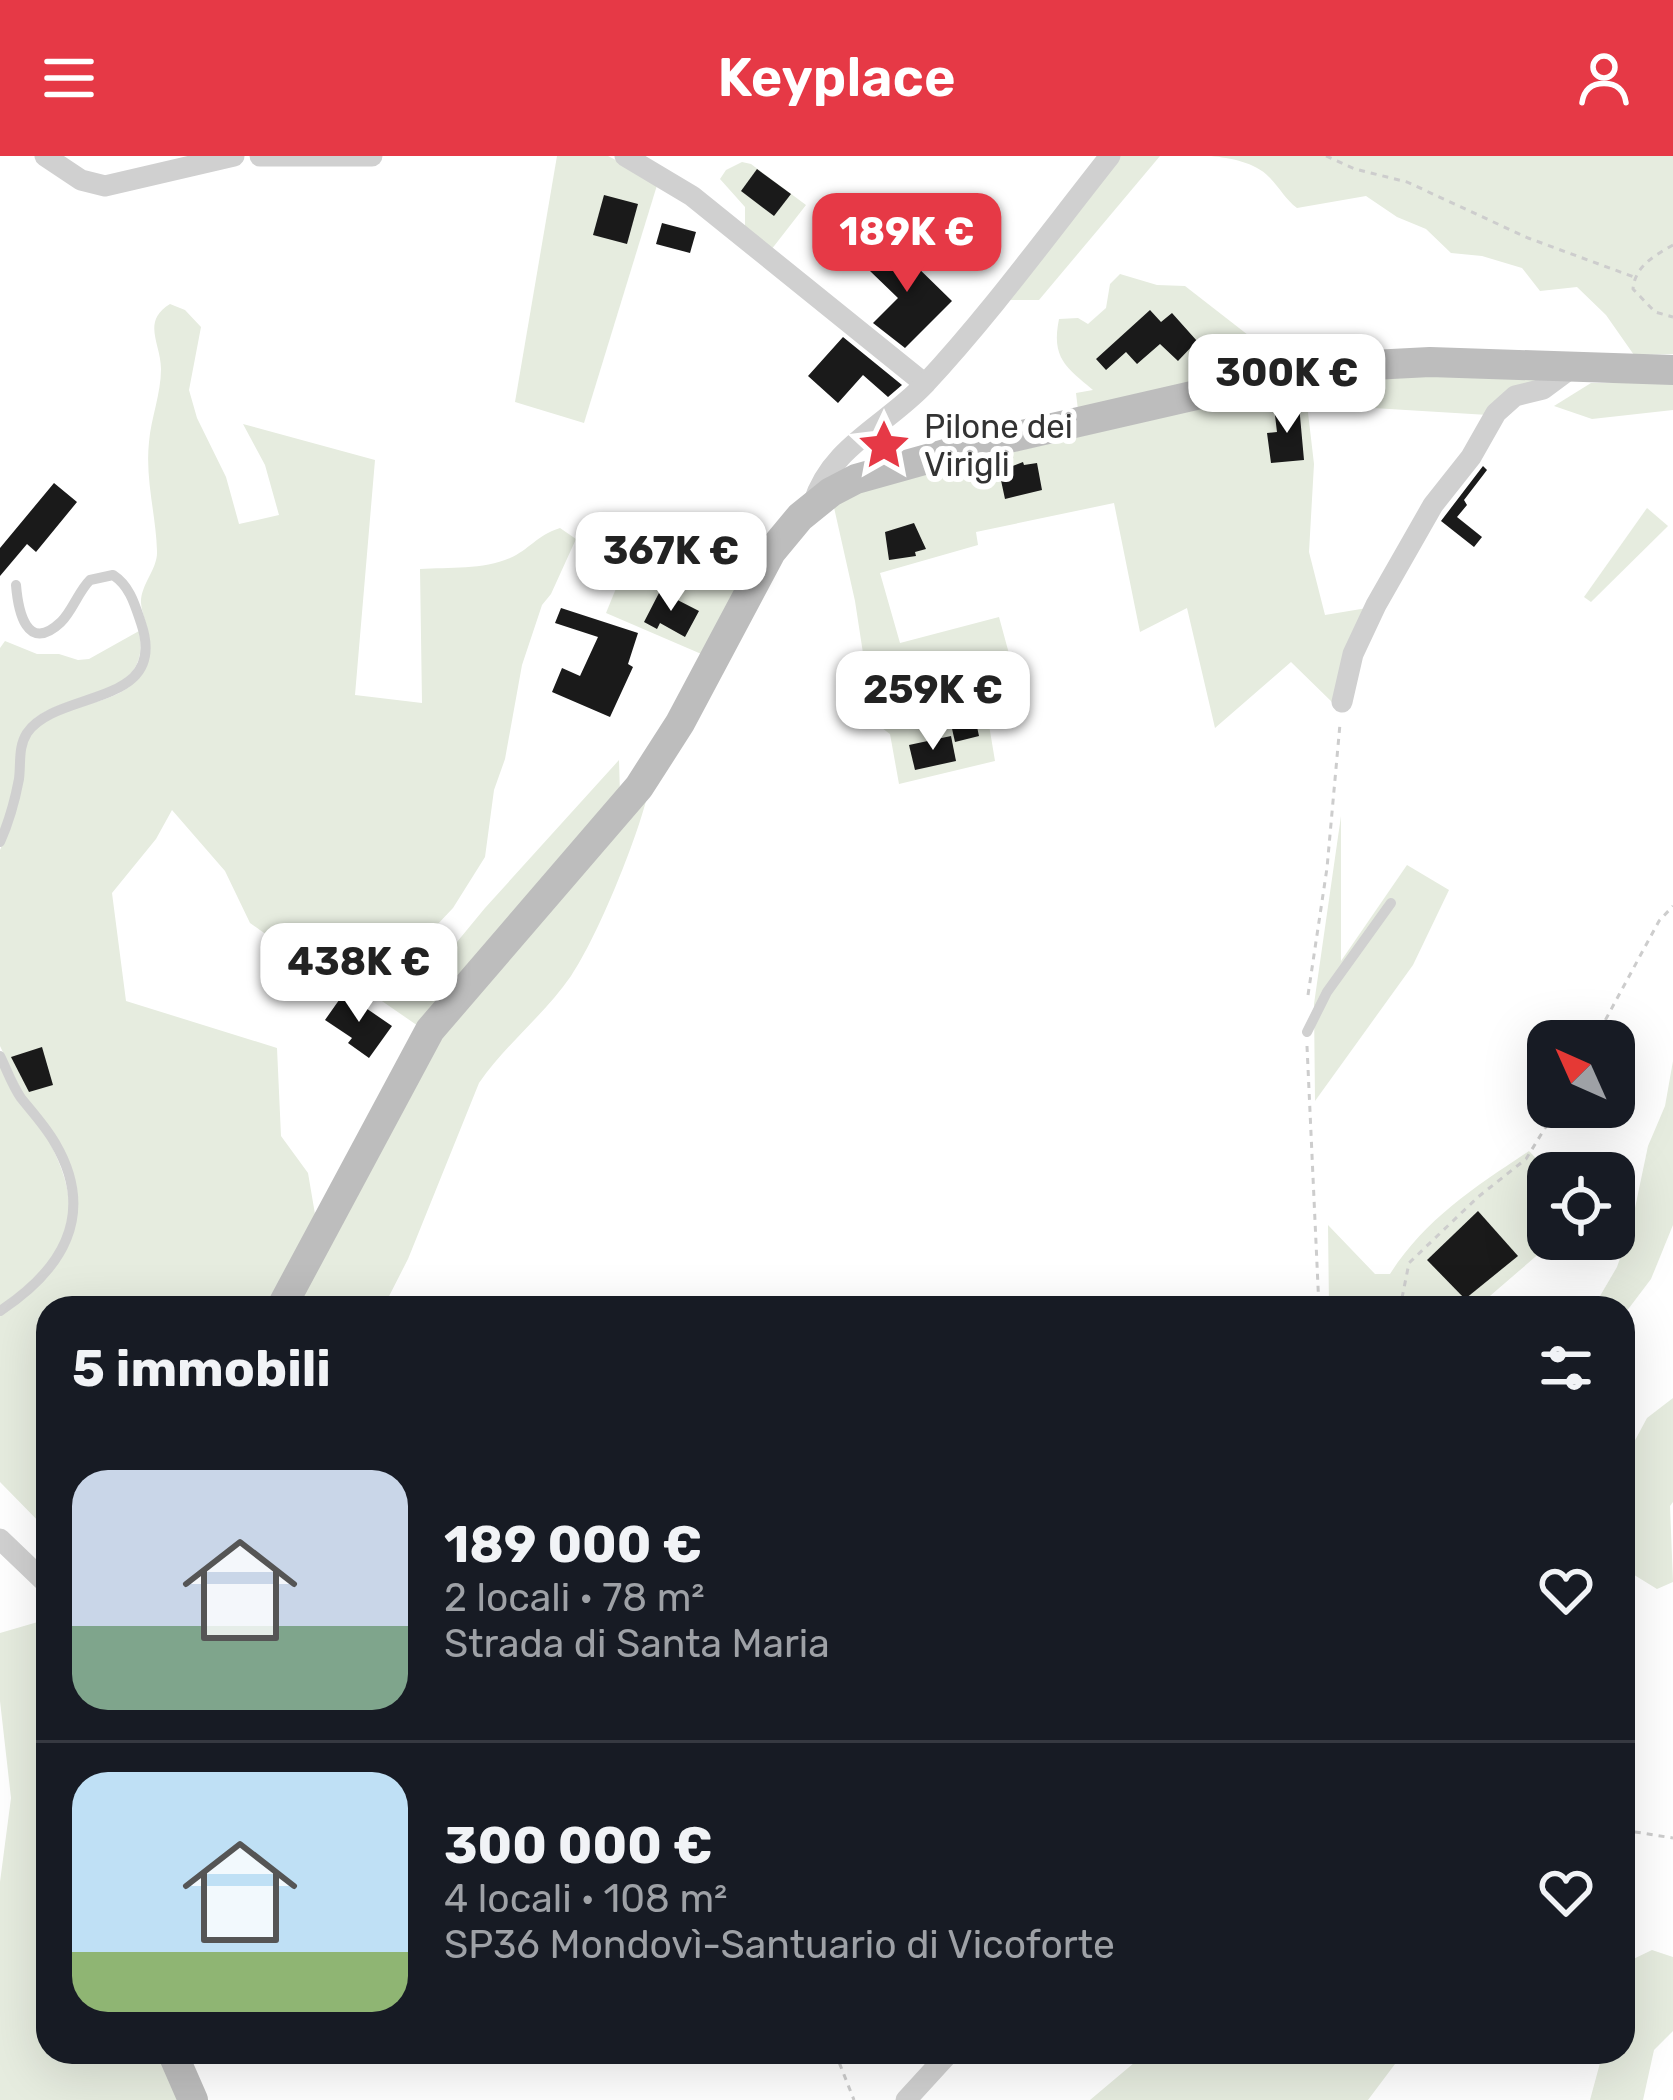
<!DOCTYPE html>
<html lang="it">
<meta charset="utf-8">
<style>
body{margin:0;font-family:Rubik,sans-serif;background:#20242c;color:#f1f3f6;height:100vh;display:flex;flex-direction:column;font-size:45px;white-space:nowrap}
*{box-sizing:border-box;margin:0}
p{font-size:39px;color:#9ea1a6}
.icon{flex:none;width:66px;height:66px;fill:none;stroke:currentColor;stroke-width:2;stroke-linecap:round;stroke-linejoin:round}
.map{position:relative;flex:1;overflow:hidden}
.details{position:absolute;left:36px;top:1140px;width:1599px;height:768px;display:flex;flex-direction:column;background:#171b24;border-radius:36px;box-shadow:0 12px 48px #0002}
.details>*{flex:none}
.needle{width:78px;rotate:315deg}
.fabs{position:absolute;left:1527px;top:864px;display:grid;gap:24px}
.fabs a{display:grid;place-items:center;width:108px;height:108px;border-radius:24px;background:#171b24;box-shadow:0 12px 48px #0002;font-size:60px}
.price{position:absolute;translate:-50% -102px;padding:0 27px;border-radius:24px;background:#fff;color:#222;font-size:39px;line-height:78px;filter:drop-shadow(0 3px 6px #0008)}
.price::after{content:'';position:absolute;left:50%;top:72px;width:36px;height:27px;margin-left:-18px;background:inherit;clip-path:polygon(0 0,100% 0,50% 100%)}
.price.current{background:#e63946;color:#fff}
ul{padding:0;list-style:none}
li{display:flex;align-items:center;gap:36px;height:300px;padding:0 36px}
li+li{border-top:3px solid #363941}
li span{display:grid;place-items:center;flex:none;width:336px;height:240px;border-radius:36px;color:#555}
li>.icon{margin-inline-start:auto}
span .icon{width:144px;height:144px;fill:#fffc;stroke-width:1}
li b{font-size:51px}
h2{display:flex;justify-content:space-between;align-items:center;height:144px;padding:0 36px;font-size:51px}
header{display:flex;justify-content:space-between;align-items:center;height:156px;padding:0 36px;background:#e63946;color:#fff;font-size:54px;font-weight:600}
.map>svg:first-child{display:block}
.green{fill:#e6ecdf}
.building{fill:#1a1a1a}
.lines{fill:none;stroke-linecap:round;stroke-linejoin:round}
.path{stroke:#cdcdcd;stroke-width:3;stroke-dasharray:6 6;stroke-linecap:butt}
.service{stroke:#d0d0d0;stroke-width:10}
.minor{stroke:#d0d0d0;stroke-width:21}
.secondary{stroke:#bdbdbd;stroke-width:30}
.labels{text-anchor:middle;stroke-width:12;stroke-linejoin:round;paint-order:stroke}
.poi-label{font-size:33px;fill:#333;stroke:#fff;text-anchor:start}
</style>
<header><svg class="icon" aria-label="menu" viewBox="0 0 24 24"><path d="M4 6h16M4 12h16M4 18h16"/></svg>Keyplace<svg class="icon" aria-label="person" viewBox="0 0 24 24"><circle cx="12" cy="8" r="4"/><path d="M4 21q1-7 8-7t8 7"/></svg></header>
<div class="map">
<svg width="1673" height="1944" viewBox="0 0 1673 1944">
<rect width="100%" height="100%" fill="#fff"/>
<g class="green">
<path d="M557 0H608L658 26 584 267 515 246Z"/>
<path d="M1120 0H1160L1039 144H1008Z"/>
<path d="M1211 0H1673V198L1634 199 1606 159 1577 131 1540 135 1522 112 1482 100 1451 97 1426 73 1397 61 1366 40 1297 52C1285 43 1280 32 1269 21 1255 6 1230 2 1211 0Z"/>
<path d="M742 6 751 8 806 49 771 94 745 74V51L720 23 726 14Z"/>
<path d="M1120 118 1157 129 1185 130 1248 179 1251 212 1078 254 1076 237 1093 234C1066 211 1051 202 1059 163L1078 162 1088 168 1106 152 1110 128Z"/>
<path d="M170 148 185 154 201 171 189 234 197 262 226 321 239 368 279 359 265 309 243 268 375 304 355 539 422 547 420 413C449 411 483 414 510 402 529 394 537 379 560 372L576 383 551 438 542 449 522 509 505 603 494 634 485 701 453 752 400 808 424 826 485 752 619 604 620 638 421 872 305 792 274 784 250 767 225 715 172 654 156 683 112 737 126 845 277 892 281 980 308 1017 316 1064 271 1152H48V1375L0 1326V1157L60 1103 75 1029 20 932 0 890V694C15 663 14 601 30 579 63 534 149 563 149 483 148 470 142 459 141 447 140 429 158 413 157 395 156 359 145 323 149 286 151 262 161 238 161 213 161 187 141 166 170 148Z"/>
<path d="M1341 220 1551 221 1488 259 1307 248 1314 308 1309 396 1325 459 1367 452 1335 549 1291 506 1215 572 1187 452 1140 476 1114 347 976 376 978 389 880 417 900 487 999 461 1020 538 986 551 995 605 899 628 890 578 878 569 872 556 855 445 833 347 866 330Z"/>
<path d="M1591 227H1673V254L1592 263 1554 250Z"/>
<path d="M1647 352 1668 370 1591 446 1584 441Z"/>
<path d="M668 373 687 380 748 419 706 500 606 457 637 381Z"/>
<path d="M139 475C155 552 49 529 23 576 17 588 18 608 15 622 12 641 6 658 0 677V492L5 485 37 498H59L78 504 89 503Z"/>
<path d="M650 629C640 677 598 780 571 820 544 859 506 888 479 927L408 1103 383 1152H293L423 900Z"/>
<path d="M1341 660V805L1407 709 1449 734 1413 809 1315 945 1314 848Z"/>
<path d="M1673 905V1069L1651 1123 1623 1160V1152H1593L1617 1111 1631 1071 1648 990 1665 950Z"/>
<path d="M0 909C36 964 104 1044 48 1108 34 1124 16 1138 0 1152Z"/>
<path d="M1529 995 1550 1017 1548 1083H1556L1476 1152H1329L1328 1069 1375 1118H1390C1425 1063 1475 1031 1529 995Z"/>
<path d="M1673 1242V1346L1670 1350 1673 1426 1657 1433 1623 1412V1279L1632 1290 1647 1262Z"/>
<path d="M48 1463V1896H161L183 1944H0V1726L11 1642 0 1545V1477Z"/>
<path d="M1652 1794 1673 1801V1875L1654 1894 1643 1944H1590L1603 1896H1623V1808Z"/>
<path d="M1147 1896H1404L1368 1944H1090Z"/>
</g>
<g class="building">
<path d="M757 13 791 38 774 60 741 35Z"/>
<path d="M604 39 638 48 627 88 593 79Z"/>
<path d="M662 67 696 76 690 97 656 88Z"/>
<path d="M903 81 917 94 909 103 952 145 905 192 873 167 898 142 870 115Z"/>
<path d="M1150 154 1161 166 1172 157 1197 185 1178 205 1160 188 1137 208 1126 196 1106 214 1096 203Z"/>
<path d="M843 181 902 229 888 241 863 219 838 247 808 220Z"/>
<path d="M1299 249 1304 304 1271 307 1267 277 1277 276 1274 251Z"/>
<path d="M1023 306 1024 309 1037 307 1042 334 1005 343 999 315Z"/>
<path d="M1483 310 1487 314 1464 344 1467 349 1457 361 1482 381 1474 391 1441 365Z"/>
<path d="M54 327 77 346 36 396 27 388 0 420V392Z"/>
<path d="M914 367 926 393 915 396 916 400 889 404 885 376Z"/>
<path d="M660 435 699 455 685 481 660 467 657 473 644 466Z"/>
<path d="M561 452 638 477 628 508 633 511 610 561 552 536 562 512 580 520 598 481 555 467Z"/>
<path d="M964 510 979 580 955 586 946 546 913 553 906 523Z"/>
<path d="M951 580 956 605 915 614 909 589Z"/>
<path d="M344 837 392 870 369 902 348 887 352 882 325 864Z"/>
<path d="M42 891 53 929 29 936 11 901Z"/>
<path d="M1478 1055 1518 1100 1465 1143 1427 1104Z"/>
</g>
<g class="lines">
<g class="path">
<path d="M1326 0 1355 13 1407 26 1528 82 1634 121"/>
<path d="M1673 89C1654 100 1635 110 1633 133L1655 156 1673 161"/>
<path d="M1308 839 1327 712 1340 568"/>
<path d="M1594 885 1659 765 1673 750"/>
<path d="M1307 890 1319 1152"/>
<path d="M1402 1142 1409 1107 1478 1041 1526 1003 1558 951"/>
<path d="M1623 1674 1673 1682"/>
<path d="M835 1896 854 1944"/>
</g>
<g class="service">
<path d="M0 686C9 666 15 644 19 623 21 607 18 591 27 577 57 533 170 552 141 467 135 449 130 430 113 419L90 424C78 436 73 454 61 466 26 499 18 453 16 429"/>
<path d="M1307 876 1327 836 1391 747"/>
<path d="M0 900C7 914 12 929 21 942 33 957 46 971 55 987 97 1059 62 1114 0 1155"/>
</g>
<g class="minor">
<path d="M45 0 81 24 105 30 234 0"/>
<path d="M260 0H372"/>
<path d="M625 0 692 40 925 228"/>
<path d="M813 348C830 291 885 270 924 229 991 157 1049 77 1110 0"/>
<path d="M1342 546 1353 498 1376 449 1433 349 1471 301 1496 257 1515 240 1543 233 1570 213"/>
<path d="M0 1383 48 1429"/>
<path d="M906 1944 950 1896"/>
</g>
<g class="secondary">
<path d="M281 1152 430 874 639 631 680 567 771 396 800 361 831 336 856 323 974 290 1314 212 1430 206 1673 214"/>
<path d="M172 1896 193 1944"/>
</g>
</g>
<defs>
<g id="sight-bare" transform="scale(4.14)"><path d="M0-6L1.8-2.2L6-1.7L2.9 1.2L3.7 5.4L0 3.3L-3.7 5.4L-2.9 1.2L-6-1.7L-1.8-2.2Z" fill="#e63946" stroke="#fff" stroke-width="2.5" paint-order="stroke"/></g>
</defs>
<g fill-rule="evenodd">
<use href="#sight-bare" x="884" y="289"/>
</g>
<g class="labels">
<g class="poi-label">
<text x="924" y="282">Pilone dei<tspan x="924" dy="38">Virigli</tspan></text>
</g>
</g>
</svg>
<div class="fabs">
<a><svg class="needle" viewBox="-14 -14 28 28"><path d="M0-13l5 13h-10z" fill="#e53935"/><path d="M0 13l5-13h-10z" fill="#9ea1a6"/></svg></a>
<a><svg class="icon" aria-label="locate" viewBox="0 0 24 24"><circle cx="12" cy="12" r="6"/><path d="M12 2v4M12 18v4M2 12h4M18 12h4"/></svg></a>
</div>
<b class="price current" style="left:907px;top:139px">189K €</b>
<b class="price" style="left:1287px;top:280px">300K €</b>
<b class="price" style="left:671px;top:458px">367K €</b>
<b class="price" style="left:933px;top:597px">259K €</b>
<b class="price" style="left:359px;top:869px">438K €</b>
<section class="details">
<h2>5 immobili<svg class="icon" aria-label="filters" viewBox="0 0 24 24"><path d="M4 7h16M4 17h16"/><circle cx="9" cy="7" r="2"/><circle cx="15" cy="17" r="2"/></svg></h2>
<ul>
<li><span style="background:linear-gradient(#c9d6e8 65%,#7fa58c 0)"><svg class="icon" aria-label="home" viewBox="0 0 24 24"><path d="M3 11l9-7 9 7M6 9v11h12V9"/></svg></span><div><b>189 000 €</b><p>2 locali · 78 m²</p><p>Strada di Santa Maria</p></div><svg class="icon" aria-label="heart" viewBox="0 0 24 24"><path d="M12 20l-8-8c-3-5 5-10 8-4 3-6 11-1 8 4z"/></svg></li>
<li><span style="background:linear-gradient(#bfe0f5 75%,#8fb573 0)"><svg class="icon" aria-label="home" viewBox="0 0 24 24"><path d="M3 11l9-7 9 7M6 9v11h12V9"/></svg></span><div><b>300 000 €</b><p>4 locali · 108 m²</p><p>SP36 Mondovì-Santuario di Vicoforte</p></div><svg class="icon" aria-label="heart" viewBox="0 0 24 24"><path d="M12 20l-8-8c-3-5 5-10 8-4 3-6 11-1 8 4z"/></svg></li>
</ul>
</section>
</div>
